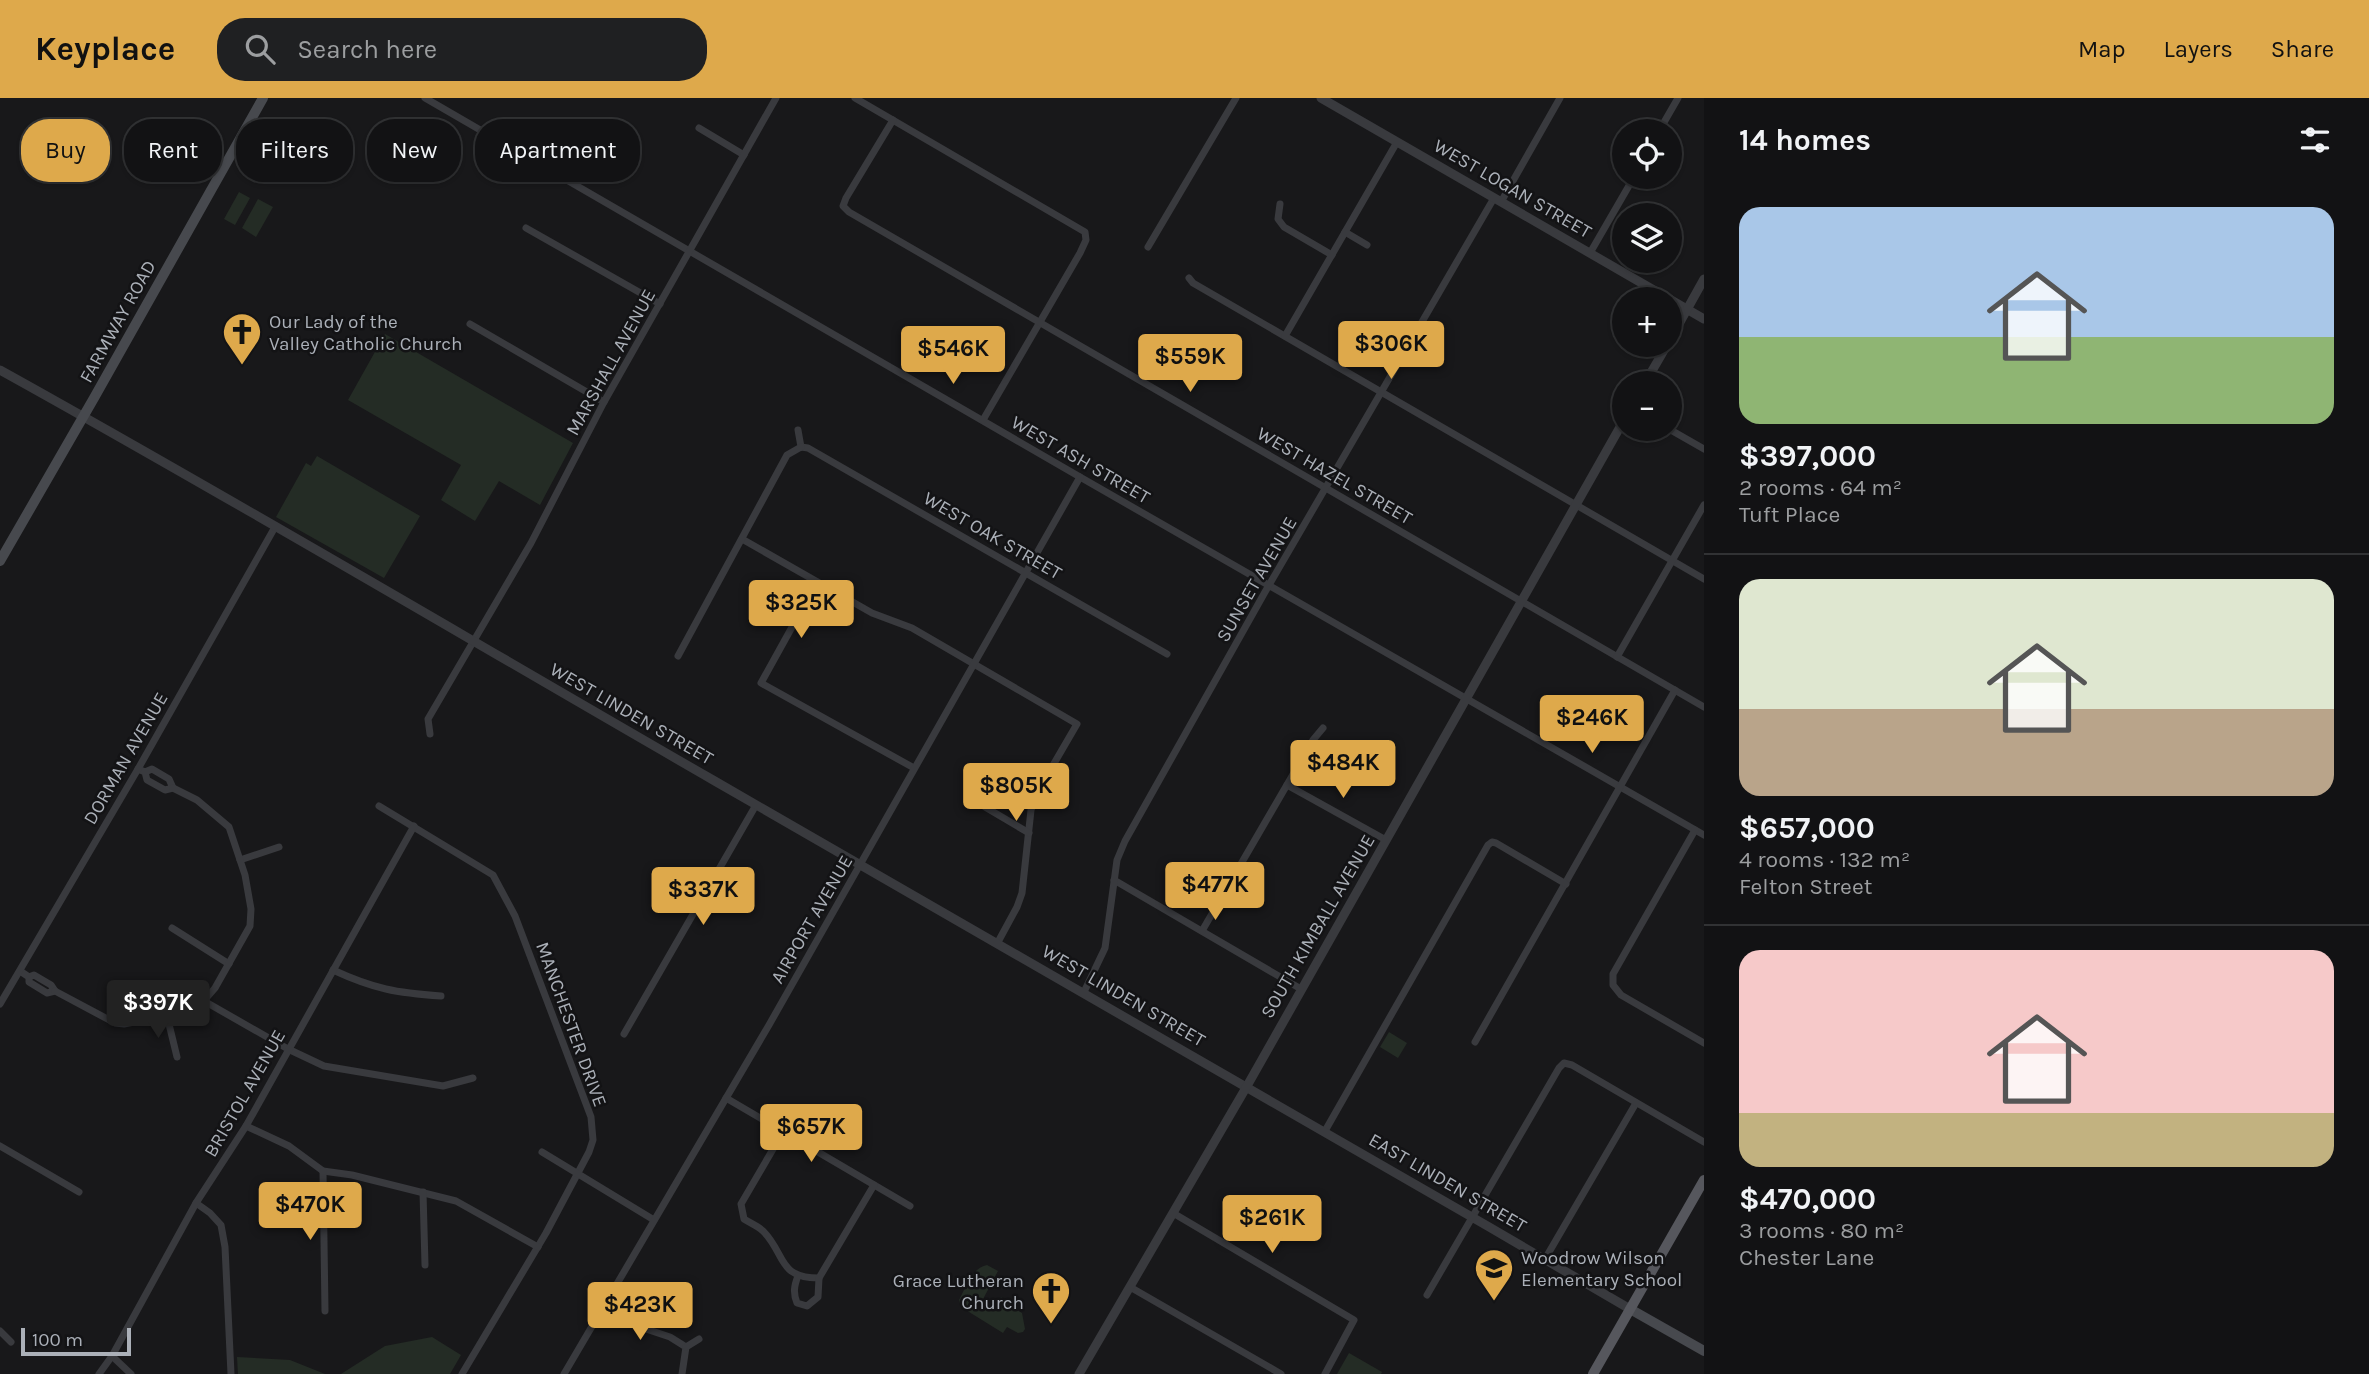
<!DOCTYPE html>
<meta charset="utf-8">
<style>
body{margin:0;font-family:Karla,sans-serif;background:#1f2022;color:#f1f3f6;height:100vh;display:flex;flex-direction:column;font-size:26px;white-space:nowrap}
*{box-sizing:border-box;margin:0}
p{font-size:23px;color:#9c9ea0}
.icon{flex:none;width:38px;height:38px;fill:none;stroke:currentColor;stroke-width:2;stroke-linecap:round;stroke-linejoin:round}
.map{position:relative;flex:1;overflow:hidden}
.side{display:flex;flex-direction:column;background:#121214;width:665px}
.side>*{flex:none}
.guide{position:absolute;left:21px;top:21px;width:665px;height:63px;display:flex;gap:14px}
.controls{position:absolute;left:1612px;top:21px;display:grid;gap:14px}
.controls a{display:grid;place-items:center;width:70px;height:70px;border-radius:50%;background:#121214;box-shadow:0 2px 5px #0004,0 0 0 2px #313234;font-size:35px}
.scale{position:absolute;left:21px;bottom:18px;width:110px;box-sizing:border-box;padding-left:7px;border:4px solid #abb0b8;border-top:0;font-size:19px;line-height:24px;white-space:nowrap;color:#abb0b8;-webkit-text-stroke:5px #131315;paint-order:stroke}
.price{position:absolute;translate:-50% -60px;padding:0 16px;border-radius:7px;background:#dea94b;color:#111;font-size:23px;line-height:46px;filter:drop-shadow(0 2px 4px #0008)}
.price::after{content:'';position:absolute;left:50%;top:42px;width:21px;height:16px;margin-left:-10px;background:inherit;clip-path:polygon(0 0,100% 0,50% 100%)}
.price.current{background:#222;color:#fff}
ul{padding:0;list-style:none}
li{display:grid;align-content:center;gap:14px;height:371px;padding:0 35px}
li+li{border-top:2px solid #313234}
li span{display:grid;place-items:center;height:217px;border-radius:21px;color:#555}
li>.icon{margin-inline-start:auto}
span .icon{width:126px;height:126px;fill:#fffc;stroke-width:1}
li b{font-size:30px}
h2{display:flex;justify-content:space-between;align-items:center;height:84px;padding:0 35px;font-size:30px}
.pill{padding:0 24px;border-radius:28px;background:#121214;box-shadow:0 2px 5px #0004,0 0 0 2px #313234;font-size:24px;line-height:63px}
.pill.current{background:#dea94b;color:#111}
header{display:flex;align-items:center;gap:42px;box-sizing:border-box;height:98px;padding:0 35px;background:#dea94b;color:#111}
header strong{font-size:33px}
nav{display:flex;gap:38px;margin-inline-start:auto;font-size:24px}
.search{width:490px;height:63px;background:#1f2022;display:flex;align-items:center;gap:18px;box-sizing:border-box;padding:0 24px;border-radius:28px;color:#9c9ea0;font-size:26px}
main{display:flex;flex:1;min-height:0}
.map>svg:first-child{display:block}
.green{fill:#242c25}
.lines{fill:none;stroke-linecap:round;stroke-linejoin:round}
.minor{stroke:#393a3e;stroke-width:7}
.tertiary{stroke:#393a3e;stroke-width:9}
.secondary{stroke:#47494e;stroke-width:10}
.primary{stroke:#56575d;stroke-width:10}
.labels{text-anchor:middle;stroke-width:5;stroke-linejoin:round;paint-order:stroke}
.street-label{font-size:19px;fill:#abb0b8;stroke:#131315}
.poi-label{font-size:19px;fill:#abb0b8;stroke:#131315;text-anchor:start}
</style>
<header>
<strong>Keyplace</strong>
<div class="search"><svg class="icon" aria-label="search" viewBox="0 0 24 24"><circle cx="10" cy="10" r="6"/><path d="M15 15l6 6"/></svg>Search here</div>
<nav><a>Map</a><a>Layers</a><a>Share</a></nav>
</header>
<main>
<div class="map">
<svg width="1704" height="1276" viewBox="0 0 1704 1276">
<rect width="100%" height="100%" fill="#18181a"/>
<g class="green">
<path d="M239 94 250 100 235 127 224 121Z"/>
<path d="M258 101 273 109 256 139 242 130Z"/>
<path d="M385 236 573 345 540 407 499 383 475 423 441 402 461 367 348 302Z"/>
<path d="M317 358 420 418 384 480 276 419 306 365 311 368Z"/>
<path d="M1389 934 1407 945 1398 960 1380 949Z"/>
<path d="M987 1167 998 1173 982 1203 995 1210 1001 1199 1013 1206 1012 1209 1022 1215 1025 1231 1023 1234 1018 1235 1007 1229 1003 1235 961 1209 959 1202C966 1189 972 1170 987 1167Z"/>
<path d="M432 1239 461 1257 450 1276H341L385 1248Z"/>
<path d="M1349 1255 1382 1274 1381 1276H1337Z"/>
<path d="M237 1259 290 1262 325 1276H238Z"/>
</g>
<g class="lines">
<g class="minor">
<path d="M425 0 1080 379 1704 737"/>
<path d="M855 0 1085 134 1086 142 1080 155 983 322"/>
<path d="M893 22 846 100 843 108 849 114 1704 609"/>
<path d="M699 30 744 57"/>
<path d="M1659 33 1678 0"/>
<path d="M1501 104 1560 0"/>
<path d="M1280 106 1278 121 1284 129 1332 157"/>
<path d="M526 130 660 206"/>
<path d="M1345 134 1367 147"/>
<path d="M1148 149 1236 0"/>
<path d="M1590 155 1634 79"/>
<path d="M1189 180 1193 185 1704 481"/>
<path d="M470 226 604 304"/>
<path d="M1285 238 1397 44"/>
<path d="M1669 331 1704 351"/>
<path d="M798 332 801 349"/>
<path d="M801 349 808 350 1167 556"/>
<path d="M742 441 872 515 912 530 1077 626 1038 693 1031 712 1022 795 1017 809 998 844"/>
<path d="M817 484 761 585 914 670"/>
<path d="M678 558 787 357 801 349"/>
<path d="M1617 559 1704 407"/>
<path d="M430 636 428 621 531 445 604 304 776 0"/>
<path d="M138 671 145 674 147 682 165 692 173 690 169 681 152 671 145 674"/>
<path d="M1287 687 1386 742"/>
<path d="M379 708 493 777 515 818 591 1019 593 1042 589 1054 546 1135 462 1276"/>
<path d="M985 709 1029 735"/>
<path d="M1695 732 1613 876V887L1621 897 1704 945"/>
<path d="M240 762 279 749"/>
<path d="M1114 782 1301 891"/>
<path d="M172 830 229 866"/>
<path d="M1202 833 1313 642 1323 630"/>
<path d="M333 872C374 891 397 895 441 898"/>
<path d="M20 873 29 879 34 877 51 887 55 893 47 895 29 884V879"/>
<path d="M55 893 115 925 124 926 180 915 202 905 215 890 250 828 251 811 245 777 229 729 197 702 173 690"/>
<path d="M1084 894 1105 850 1117 762 1125 743 1265 494 1494 100"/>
<path d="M204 903 288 951 324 968 443 988 473 980"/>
<path d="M0 906 138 671 275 429"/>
<path d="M167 918 177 959"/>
<path d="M624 936 756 707"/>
<path d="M1475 944 1675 592"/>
<path d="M726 1000 910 1108"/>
<path d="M246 1028 289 1048 323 1073 352 1077 456 1103 538 1149"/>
<path d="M1325 1033 1488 747 1492 744 1496 745 1566 786"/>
<path d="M783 1034 741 1106 744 1121C750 1125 758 1128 763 1133 786 1156 777 1180 819 1180"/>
<path d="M0 1048 79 1094"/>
<path d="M542 1054 654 1122"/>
<path d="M323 1073 325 1213"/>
<path d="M423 1094 425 1167"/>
<path d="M196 1105 210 1115 221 1127 225 1149 231 1276"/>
<path d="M1173 1115 1354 1222 1325 1276"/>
<path d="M1545 1161 1636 1005"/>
<path d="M798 1178C794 1188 793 1195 797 1205L807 1208 818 1199 819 1180 874 1087"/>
<path d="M1130 1189 1281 1276"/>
<path d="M1427 1197 1559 970 1564 965 1572 967 1704 1044"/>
<path d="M604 1208 637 1228 670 1239 686 1249 682 1276"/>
<path d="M0 1233 11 1244"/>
<path d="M686 1249 699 1241"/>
<path d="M112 1258 131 1276"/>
<path d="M99 1276 112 1258 196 1105 246 1028 414 728"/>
<path d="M564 1276 769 927 1080 379"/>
</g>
<g class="tertiary">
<path d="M1321 0 1704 221"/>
<path d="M1670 242 1704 181"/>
<path d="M0 272C240 405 475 545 713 682 1018 858 1325 1033 1630 1211"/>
<path d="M1645 285 1667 247"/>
<path d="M1079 1276 1247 988 1624 322"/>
</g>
<g class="secondary">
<path d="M0 463 94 300 263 0"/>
<path d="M1630 1211 1704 1253"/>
</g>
<path class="primary" d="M1593 1276 1704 1082"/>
</g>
<defs>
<g id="church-pin" transform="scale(2.0125)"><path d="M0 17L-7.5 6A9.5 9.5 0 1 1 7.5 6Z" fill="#dea94b" stroke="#131315"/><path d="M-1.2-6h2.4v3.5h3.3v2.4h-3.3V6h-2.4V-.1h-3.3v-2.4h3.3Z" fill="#111"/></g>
<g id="school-pin" transform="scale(2.0125)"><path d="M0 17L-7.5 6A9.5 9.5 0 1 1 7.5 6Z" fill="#dea94b" stroke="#131315"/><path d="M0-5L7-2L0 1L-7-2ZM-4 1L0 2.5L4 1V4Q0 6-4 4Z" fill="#111"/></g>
</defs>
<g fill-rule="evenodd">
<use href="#church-pin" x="242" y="234"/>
<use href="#school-pin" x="1494" y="1170"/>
<use href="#church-pin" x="1051" y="1193"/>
</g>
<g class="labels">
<g class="street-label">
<text transform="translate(1513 90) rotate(30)" y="7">WEST LOGAN STREET</text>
<text transform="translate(117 223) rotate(-61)" y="7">FARMWAY ROAD</text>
<text transform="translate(610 264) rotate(-61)" y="7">MARSHALL AVENUE</text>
<text transform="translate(1081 361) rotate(30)" y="7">WEST ASH STREET</text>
<text transform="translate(1335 377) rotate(30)" y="7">WEST HAZEL STREET</text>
<text transform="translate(993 437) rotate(30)" y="7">WEST OAK STREET</text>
<text transform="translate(1256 481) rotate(-60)" y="7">SUNSET AVENUE</text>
<text transform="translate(632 615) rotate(30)" y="7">WEST LINDEN STREET</text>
<text transform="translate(125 660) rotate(-60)" y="7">DORMAN AVENUE</text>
<text transform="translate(811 821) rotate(-60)" y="7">AIRPORT AVENUE</text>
<text transform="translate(1317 828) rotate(-60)" y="7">SOUTH KIMBALL AVENUE</text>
<text transform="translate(1124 897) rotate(30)" y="7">WEST LINDEN STREET</text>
<text transform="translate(572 926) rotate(70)" y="7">MANCHESTER DRIVE</text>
<text transform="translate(244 995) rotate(-60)" y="7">BRISTOL AVENUE</text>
<text transform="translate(1448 1084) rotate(30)" y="7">EAST LINDEN STREET</text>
</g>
<g class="poi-label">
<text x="269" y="230">Our Lady of the<tspan x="269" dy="22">Valley Catholic Church</tspan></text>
<text x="1521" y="1166">Woodrow Wilson<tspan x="1521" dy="22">Elementary School</tspan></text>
<text x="1024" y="1189" text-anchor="end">Grace Lutheran<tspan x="1024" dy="22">Church</tspan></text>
</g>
</g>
</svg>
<div class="controls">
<a><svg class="icon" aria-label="locate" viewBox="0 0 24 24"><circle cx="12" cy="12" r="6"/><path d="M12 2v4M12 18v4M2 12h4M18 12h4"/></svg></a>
<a><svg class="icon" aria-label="layers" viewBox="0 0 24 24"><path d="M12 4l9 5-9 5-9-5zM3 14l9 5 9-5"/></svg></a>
<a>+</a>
<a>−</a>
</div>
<div class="scale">100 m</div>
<b class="price" style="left:1391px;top:283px">$306K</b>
<b class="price" style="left:953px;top:288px">$546K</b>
<b class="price" style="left:1190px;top:296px">$559K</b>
<b class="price" style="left:801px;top:542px">$325K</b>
<b class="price" style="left:1592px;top:657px">$246K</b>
<b class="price" style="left:1343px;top:702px">$484K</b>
<b class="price" style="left:1016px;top:725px">$805K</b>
<b class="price" style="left:1215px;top:824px">$477K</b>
<b class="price" style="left:703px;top:829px">$337K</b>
<b class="price current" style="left:158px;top:942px">$397K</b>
<b class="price" style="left:811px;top:1066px">$657K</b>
<b class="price" style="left:310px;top:1144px">$470K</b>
<b class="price" style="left:1272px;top:1157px">$261K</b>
<b class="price" style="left:640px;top:1244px">$423K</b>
<div class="guide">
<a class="pill current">Buy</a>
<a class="pill">Rent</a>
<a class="pill">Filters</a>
<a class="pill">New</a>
<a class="pill">Apartment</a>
</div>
</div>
<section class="side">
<h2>14 homes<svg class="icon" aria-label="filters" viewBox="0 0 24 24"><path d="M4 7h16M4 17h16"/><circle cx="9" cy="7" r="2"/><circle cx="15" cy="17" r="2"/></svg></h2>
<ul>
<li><span style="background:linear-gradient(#a9c7e8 60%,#8fb573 0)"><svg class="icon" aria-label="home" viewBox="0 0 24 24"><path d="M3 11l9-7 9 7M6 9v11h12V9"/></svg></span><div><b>$397,000</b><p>2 rooms · 64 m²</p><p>Tuft Place</p></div></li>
<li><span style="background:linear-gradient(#dfe7d0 60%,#b9a48a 0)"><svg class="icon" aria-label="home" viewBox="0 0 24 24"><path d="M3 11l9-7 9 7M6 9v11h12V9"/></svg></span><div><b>$657,000</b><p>4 rooms · 132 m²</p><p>Felton Street</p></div></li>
<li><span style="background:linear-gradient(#f6c9c9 75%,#c2b280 0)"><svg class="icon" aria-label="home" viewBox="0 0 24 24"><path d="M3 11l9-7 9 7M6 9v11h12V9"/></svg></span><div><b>$470,000</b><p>3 rooms · 80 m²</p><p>Chester Lane</p></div></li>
</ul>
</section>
</main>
